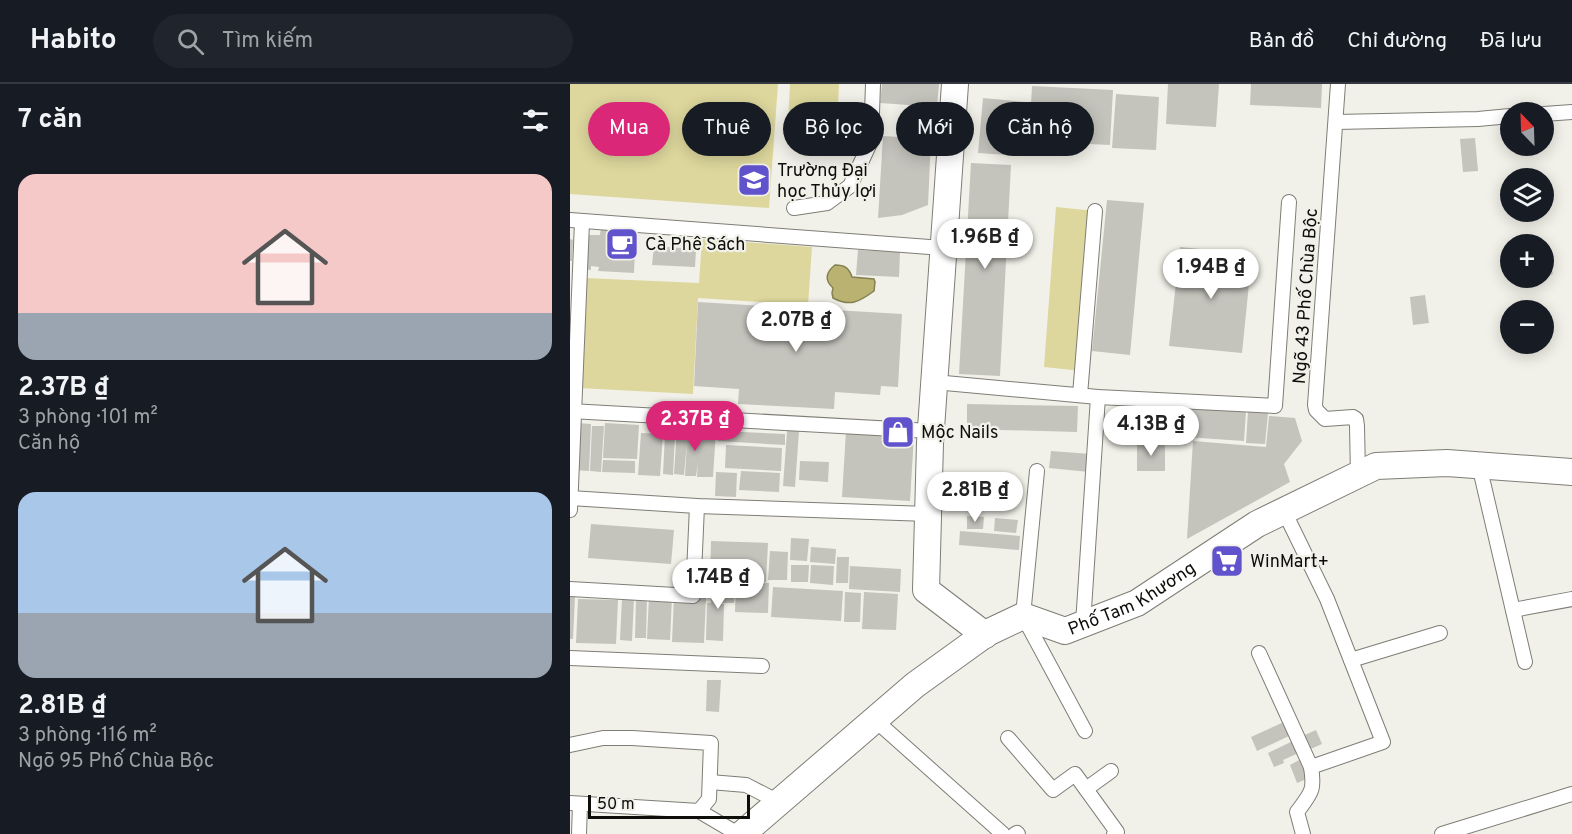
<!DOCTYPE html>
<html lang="vi">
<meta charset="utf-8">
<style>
body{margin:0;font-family:Overpass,sans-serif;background:#20242c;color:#f1f3f6;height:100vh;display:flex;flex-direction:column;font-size:22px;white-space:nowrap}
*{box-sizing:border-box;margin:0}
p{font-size:20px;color:#9ea1a6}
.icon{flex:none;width:33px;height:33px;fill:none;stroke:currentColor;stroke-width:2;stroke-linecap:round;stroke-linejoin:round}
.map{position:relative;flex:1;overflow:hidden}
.side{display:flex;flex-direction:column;background:#171b24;width:570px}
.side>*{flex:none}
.banner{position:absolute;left:18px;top:18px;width:570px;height:54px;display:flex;gap:12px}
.needle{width:39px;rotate:337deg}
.fabs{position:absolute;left:930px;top:18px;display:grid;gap:12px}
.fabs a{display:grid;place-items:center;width:54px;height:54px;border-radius:50%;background:#171b24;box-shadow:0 3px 15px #0003;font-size:30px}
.scale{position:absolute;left:18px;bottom:15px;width:162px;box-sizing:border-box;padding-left:6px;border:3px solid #0d0d0a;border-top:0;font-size:16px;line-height:21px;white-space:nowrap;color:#0d0d0a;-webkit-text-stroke:4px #f1f1e9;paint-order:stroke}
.price{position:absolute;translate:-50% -51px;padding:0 14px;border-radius:21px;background:#fff;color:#222;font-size:20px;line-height:39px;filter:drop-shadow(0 2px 3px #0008)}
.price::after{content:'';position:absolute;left:50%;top:36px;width:18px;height:14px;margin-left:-9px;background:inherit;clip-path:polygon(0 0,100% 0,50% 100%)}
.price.current{background:#db2777;color:#fff}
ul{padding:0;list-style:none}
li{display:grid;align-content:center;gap:12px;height:318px;padding:0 18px}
li span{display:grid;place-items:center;height:186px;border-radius:18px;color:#555}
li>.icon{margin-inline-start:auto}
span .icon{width:108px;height:108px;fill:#fffc;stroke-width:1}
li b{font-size:26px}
h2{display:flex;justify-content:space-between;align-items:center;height:72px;padding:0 18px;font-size:26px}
.pill{padding:0 21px;border-radius:27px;background:#171b24;box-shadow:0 3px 15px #0003;font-size:21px;line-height:54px}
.pill.current{background:#db2777;color:#fff}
header{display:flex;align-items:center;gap:36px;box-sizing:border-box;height:84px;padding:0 30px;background:#171b24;border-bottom:2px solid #363941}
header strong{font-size:28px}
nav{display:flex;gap:33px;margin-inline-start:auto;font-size:21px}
.search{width:420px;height:54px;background:#20242c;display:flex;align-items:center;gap:15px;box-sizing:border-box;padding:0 21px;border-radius:33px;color:#9ea1a6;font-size:22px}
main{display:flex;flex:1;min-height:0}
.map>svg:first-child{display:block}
.green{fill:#ddd79d}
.water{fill:#b9b271;stroke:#858052;stroke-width:1.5}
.building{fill:#c4c3bc}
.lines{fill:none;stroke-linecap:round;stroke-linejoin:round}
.lane-casing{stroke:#7e7d76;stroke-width:16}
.street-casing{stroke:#7e7d76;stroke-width:28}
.lane{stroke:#fff;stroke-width:14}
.street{stroke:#fff;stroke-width:26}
.labels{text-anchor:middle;stroke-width:4.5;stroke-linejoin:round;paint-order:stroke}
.poi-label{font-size:18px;fill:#0d0d0a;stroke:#f1f1e9;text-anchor:start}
.street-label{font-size:18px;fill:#0d0d0a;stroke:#f1f1e9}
</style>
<header>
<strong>Habito</strong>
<div class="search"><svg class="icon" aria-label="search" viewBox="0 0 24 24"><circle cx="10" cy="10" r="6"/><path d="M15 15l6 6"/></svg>Tìm kiếm</div>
<nav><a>Bản đồ</a><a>Chỉ đường</a><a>Đã lưu</a></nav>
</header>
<main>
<section class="side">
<h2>7 căn<svg class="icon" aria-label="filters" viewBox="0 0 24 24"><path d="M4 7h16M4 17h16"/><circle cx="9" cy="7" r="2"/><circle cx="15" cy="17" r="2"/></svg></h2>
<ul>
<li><span style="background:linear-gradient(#f6c9c9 75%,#9aa5b1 0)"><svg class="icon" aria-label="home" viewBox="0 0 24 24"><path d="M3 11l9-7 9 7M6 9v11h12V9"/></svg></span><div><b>2.37B ₫</b><p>3 phòng · 101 m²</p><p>Căn hộ</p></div></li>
<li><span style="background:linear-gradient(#a9c7e8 65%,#9aa5b1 0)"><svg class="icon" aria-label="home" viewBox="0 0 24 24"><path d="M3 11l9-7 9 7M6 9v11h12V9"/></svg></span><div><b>2.81B ₫</b><p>3 phòng · 116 m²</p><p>Ngõ 95 Phố Chùa Bộc</p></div></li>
</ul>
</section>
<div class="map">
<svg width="1002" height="750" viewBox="0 0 1002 750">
<rect width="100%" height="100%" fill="#f1f1e9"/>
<g class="green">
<path d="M0 0H208L199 124 0 110Z"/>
<path d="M220 0H269L266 62 217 60Z"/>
<path d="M486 123 525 127 512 287 474 283Z"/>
<path d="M132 155 242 163 238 221 128 214 123 310 9 304 15 194 129 199Z"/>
</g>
<path class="water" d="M265 181C275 181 279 184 282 193L304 195 305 198 304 207C289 218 280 223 263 214L262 209 263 204C254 196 256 188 265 181Z"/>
<g class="building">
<path d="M312 0H369L367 23 310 19Z"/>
<path d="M598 0H649L646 43 596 40Z"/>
<path d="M681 0H752L751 24 680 21Z"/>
<path d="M462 2 543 6 540 61 459 57Z"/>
<path d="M546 10 589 13 586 66 542 64Z"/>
<path d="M413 14 455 18 450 72 408 69Z"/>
<path d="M313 52 361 55 358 121 332 131 308 134Z"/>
<path d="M905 54 908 87 893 88 890 55Z"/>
<path d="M401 79 441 81 430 292 389 290Z"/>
<path d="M537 116 574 119 560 271 522 267Z"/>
<path d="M31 143 52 144 51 164 65 165 64 189 28 187 29 183 21 182V186L14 185 16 151H30Z"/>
<path d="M0 155 3 156 2 177H0Z"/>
<path d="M975 160 983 190 974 193V161Z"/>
<path d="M84 162 126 165 125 183 82 181Z"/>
<path d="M610 163 682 170 672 269 599 262Z"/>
<path d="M288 166 330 168 329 193 286 191Z"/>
<path d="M855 211 859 239 843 241 840 213Z"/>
<path d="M128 218 332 230 328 303 311 302 310 311 265 308 264 325 168 320 169 305 124 302Z"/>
<path d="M560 318 676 327 674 357 557 349Z"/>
<path d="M397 320 508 322 507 348 397 345Z"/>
<path d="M678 327 698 329 695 360 676 359Z"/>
<path d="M699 332 725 334 732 357 714 380 720 398 617 455 623 357 696 363Z"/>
<path d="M6 339 21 340 19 387 3 386Z"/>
<path d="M35 339 69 341 67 375 33 374Z"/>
<path d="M22 342H34L31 388 20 387Z"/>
<path d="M107 343 146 346 143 393H127L128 380 126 392H115L117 357 114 391 104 390Z"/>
<path d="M148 347 215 350V361L148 357Z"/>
<path d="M217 347H229L225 403 213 402Z"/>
<path d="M276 347 344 351 340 417 272 413Z"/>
<path d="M71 349 93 350 90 392 68 391Z"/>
<path d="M95 350 105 351 103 391 93 390Z"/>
<rect x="567" y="359" width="28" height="28"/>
<path d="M156 361 212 364 211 387 155 384Z"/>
<path d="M481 367 521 370 519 388 479 384Z"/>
<path d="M33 376 65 377V389L32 388Z"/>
<path d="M230 377 259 378 258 398 229 396Z"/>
<path d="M171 387 210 389 209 408 169 406Z"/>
<path d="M146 388 167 389 166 413 145 412Z"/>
<path d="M397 432 414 433 413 445H397Z"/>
<path d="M425 434 448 436 446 449 424 447Z"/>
<path d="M21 440 104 446 101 480 18 474Z"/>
<path d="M390 447 450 452 449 466 389 461Z"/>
<path d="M221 454 239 455 237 477 220 476Z"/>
<path d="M141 457 198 459 196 498 140 496Z"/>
<path d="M241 463 266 465 265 480 240 478Z"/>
<path d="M200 467 218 468 217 496H198Z"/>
<path d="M267 473H279L278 499H266Z"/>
<path d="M221 481H239L238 498H221Z"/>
<path d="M241 481 264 482 263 501 240 499Z"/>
<path d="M280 482 331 485 330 508 279 505Z"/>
<path d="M142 498 164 499V519H148L154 520 153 557 136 556 137 519H141Z"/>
<path d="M166 498 199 499 198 529 165 528Z"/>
<path d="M203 503 273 507 271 537 201 533Z"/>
<path d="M275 508 291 509 290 538H274Z"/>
<path d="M294 508 328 510 326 546 292 545Z"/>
<path d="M0 512H5L3 555H0Z"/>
<path d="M104 512 136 513 134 559 102 558Z"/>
<path d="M79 513H102L100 556 77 555Z"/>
<path d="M52 514H64L62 557 50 556Z"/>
<path d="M66 514H77L76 554H65Z"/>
<path d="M8 515 48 516 46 560 6 559Z"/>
<path d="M137 596H151L149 628 136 627Z"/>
<path d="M714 638 721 651 687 667 681 653Z"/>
<path d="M746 646 752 660 736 667 730 653Z"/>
<path d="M727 655 733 667 713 676 714 679 704 683 698 669Z"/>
<path d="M731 675 739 694 727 699 720 681Z"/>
</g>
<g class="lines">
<g class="lane-casing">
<g id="lane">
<path d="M768 0 745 321 746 326 755 335 783 333 786 335 787 342 788 391"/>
<path d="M974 30 1002 28"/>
<path d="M766 38 908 35 940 32"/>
<path d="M224 124 257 119 280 102 301 57 303 0"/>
<path d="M0 136 373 164"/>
<path d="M364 298 528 313 705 322 719 118"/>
<path d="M510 311 525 127"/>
<path d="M0 327 361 347"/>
<path d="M909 381 955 578"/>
<path d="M467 387 453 532 515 647"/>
<path d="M0 414 127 422 358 430"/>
<path d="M0 426 12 138"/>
<path d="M0 505 123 512 127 422"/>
<path d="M943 526 1002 515"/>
<path d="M513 540 528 313"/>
<path d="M689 569 741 683 813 658 757 515 714 427"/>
<path d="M0 574 192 582"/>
<path d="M781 576 870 549"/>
<path d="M305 636 433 750"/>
<path d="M438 654 483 706 505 690 547 748 544 750"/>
<path d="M0 661 33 654H62L141 659 139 715 129 727"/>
<path d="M140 698 176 701 209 718"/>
<path d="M516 705 541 687"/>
<path d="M0 719 129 727 168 750"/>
<path d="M9 750 10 720"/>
<path d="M445 750 447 749 448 750"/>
<path d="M733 750 727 728C741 709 745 707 741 683"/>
<path d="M872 750 1002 710"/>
</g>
</g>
<g class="street-casing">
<g id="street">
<path d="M385 0 360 359 356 506 415 551"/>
<path id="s1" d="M172 750 345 601 417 549 453 532 495 547 567 519 687 440 806 382 877 379 1002 388"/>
</g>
</g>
<use href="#lane" class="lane"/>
<use href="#street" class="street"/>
</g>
<defs>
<g id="university-square" transform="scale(1.725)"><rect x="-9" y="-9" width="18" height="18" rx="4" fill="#6153cc" stroke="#f1f1e9"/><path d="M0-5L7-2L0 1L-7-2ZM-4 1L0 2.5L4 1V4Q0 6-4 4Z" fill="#fff"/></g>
<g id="cafe-square" transform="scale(1.725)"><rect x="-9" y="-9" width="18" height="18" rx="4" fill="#6153cc" stroke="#f1f1e9"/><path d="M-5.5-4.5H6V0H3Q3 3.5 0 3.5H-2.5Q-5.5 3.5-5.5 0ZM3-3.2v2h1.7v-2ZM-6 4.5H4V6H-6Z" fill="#fff"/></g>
<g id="shop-square" transform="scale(1.725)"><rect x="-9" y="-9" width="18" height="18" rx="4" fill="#6153cc" stroke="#f1f1e9"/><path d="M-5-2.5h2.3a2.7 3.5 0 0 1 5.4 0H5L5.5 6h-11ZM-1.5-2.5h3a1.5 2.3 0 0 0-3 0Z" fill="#fff"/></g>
<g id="supermarket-square" transform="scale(1.725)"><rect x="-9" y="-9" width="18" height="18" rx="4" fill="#6153cc" stroke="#f1f1e9"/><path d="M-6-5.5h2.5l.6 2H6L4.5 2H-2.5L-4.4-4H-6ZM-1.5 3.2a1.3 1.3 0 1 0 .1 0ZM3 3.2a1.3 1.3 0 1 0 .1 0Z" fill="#fff"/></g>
</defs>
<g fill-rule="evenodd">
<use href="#university-square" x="184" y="96"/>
<use href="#cafe-square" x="52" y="160"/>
<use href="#shop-square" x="328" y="348"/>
<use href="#supermarket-square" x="657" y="477"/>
</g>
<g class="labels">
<g class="poi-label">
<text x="207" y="92">Trường Đại<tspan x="207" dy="21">học Thủy lợi</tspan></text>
<text x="75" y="166">Cà Phê Sách</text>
<text x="351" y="354">Mộc Nails</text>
<text x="680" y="483">WinMart+</text>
</g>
<g class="street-label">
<text transform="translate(735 212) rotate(-86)" y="6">Ngõ 43 Phố Chùa Bộc</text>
<text dy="6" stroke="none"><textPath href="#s1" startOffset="476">Phố Tam Khương</textPath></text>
</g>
</g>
</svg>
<div class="fabs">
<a><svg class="needle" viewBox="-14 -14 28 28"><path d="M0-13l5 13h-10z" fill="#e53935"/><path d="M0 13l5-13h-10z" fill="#9ea1a6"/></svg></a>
<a><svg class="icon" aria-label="layers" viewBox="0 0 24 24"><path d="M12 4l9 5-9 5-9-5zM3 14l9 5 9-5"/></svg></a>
<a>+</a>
<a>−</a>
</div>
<div class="scale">50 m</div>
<b class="price" style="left:415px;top:186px">1.96B ₫</b>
<b class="price" style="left:641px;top:216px">1.94B ₫</b>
<b class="price" style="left:226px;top:269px">2.07B ₫</b>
<b class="price current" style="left:125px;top:368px">2.37B ₫</b>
<b class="price" style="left:581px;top:373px">4.13B ₫</b>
<b class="price" style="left:405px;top:439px">2.81B ₫</b>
<b class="price" style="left:148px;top:526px">1.74B ₫</b>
<div class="banner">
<a class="pill current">Mua</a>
<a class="pill">Thuê</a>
<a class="pill">Bộ lọc</a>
<a class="pill">Mới</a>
<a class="pill">Căn hộ</a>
</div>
</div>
</main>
